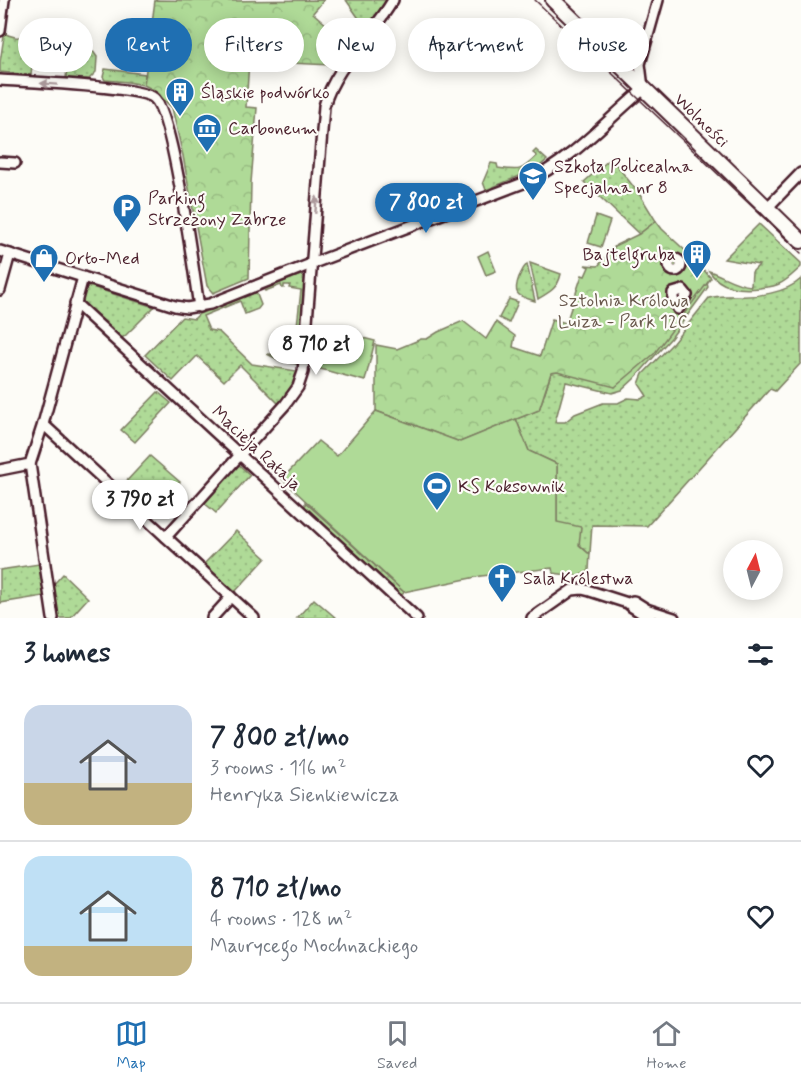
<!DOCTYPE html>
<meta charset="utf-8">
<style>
body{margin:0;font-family:Mynerve,sans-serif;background:#f6f6f7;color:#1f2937;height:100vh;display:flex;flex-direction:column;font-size:22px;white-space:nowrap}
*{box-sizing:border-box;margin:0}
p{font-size:20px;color:#747a83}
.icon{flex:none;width:33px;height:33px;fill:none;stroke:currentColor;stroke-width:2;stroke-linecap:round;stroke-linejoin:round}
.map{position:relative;height:618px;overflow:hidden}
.sheet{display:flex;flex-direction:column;background:#fff;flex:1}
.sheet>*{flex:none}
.guide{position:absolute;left:18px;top:18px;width:765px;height:54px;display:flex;gap:12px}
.needle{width:39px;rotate:7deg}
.buttons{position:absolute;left:723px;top:540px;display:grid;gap:12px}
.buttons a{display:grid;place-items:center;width:60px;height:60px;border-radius:50%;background:#fff;box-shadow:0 3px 15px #0003;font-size:30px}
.price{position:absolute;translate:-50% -51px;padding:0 14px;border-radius:21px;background:#fff;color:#222;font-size:20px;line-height:39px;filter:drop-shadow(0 2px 3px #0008)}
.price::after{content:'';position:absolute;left:50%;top:36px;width:18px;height:14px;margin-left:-9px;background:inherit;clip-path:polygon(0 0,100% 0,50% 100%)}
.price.on{background:#1f6fb2;color:#fff}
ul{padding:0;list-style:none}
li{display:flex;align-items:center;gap:18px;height:150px;padding:0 24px}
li+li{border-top:2px solid #e0e1e3}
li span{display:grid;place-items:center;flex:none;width:168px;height:120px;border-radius:18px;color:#555}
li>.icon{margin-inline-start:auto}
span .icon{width:72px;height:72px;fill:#fffc;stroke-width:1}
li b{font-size:26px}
h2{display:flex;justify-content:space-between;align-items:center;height:72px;padding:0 24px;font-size:26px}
.tag{padding:0 21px;border-radius:27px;background:#fff;box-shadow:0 3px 15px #0003;font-size:21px;line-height:54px}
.tag.on{background:#1f6fb2;color:#fff}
.menu{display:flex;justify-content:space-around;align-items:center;height:84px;border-top:2px solid #e0e1e3;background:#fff;font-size:16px;color:#747a83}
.menu a{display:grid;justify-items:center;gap:3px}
.menu .on{color:#1f6fb2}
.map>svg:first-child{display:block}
.grass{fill:url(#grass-dots);stroke:#7c7c61;stroke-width:1.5}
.park{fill:url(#park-crowns);stroke:#7c7c61;stroke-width:1.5}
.pitch{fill:#afda97;stroke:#7c7c61;stroke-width:1.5}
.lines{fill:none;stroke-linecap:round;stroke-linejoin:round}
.street-casing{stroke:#4a1f2b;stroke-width:14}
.secondary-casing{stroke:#4a1f2b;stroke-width:18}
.primary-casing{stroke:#4a1f2b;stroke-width:20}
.street{stroke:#fdfcf7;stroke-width:9}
.secondary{stroke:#fdfcf7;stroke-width:14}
.primary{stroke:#fdfcf7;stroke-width:15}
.tram{stroke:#4a1f2b;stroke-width:1.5}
.oneway{fill:#ac999b}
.labels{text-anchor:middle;stroke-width:4.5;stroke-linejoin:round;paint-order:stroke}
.poi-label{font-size:18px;fill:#4a1f2b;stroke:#fdfcf7;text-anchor:start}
.street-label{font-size:18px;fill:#4a1f2b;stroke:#fdfcf7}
.park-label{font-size:18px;fill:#68574b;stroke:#fdfcf7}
</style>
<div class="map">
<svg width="801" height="618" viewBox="0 0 801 618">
<defs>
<pattern id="grass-dots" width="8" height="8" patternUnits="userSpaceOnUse" patternTransform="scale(1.5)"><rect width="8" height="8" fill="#afda97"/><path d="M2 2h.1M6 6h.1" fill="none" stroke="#98bb82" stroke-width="1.8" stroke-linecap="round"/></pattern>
<pattern id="park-crowns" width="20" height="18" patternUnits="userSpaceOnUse" patternTransform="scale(1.5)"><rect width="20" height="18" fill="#afda97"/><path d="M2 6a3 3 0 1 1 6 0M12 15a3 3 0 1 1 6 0" fill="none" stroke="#98bb82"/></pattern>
</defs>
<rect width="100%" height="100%" fill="#fdfcf7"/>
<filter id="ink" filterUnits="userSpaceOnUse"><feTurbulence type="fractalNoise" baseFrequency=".0167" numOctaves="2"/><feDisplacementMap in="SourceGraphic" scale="12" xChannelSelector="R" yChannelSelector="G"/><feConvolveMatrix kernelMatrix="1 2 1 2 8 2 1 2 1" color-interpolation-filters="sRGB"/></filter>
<g filter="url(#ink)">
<g class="grass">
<path d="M346 0H388L377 17 367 30Z"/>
<path d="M5 30 8 35 15 37 35 38 31 75 0 72V62Z"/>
<path d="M70 40C84 43 89 44 97 57L96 72 89 79 66 78Z"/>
<path d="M105 69 145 74 144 85 128 82 105 80 103 77Z"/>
<path d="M536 150 547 160 536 169 486 190 483 182 491 163 497 164 498 168C520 171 520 172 537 156L533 153Z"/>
<path d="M611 158 640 195 656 221 639 234 584 182Z"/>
<path d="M759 224 801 263V267C794 273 787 281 779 284 773 287 766 287 760 288 740 290 721 289 709 271 724 276 735 285 751 286L752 272 759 265 724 259Z"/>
<path d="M530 263 561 274C558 288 550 292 538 299Z"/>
<path d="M527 264 535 301C519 296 512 296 519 277 522 271 523 268 527 264Z"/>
<path d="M694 271 707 283 708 287 671 338 634 379 622 390 612 393 566 382 555 422H565L575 414 603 403H618L628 398 641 399 647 396 639 384 643 374 673 343 709 298C718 295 727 296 737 296 757 297 786 293 801 279V363L775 391 770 389 647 526 592 525 590 553H588L557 522V464L529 451 516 419 539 410 551 373 557 372Z"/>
<path d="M301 275 305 277 298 364 281 361 267 354 282 355V360L293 361 301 290 289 288 290 285H284V288H282L281 285 265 291 264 289Z"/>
<path d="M88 287H92L154 307 125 336 120 339 84 306 82 300 85 289Z"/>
<path d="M256 292 261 305 258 309 245 314 240 301 203 316 209 330 219 332 252 364 297 371 289 393 280 405 240 365 224 381 197 356 173 381 145 355 182 317 194 319 199 314Z"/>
<path d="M509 299 518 302 509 323 499 318Z"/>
<path d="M158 392 171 403 135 442 121 430Z"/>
<path d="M150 456 180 482 151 512 122 486Z"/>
<path d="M237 463 250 475 216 513 202 501Z"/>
<path d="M305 502 404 592 403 594 400 595 305 509Z"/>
<path d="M236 531 266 558 234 593 204 564Z"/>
<path d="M39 564 44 596 0 603V570Z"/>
<path d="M63 574 88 598 70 618H58L53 585Z"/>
<path d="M314 599 336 618H297Z"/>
</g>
<g class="park">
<path d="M155 0 225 1 324 0 313 13 349 44 331 65 249 61 246 107 257 108 251 183 249 278 213 293 207 286 183 156 172 108 154 90 144 85Z"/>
<path d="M656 221 662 229 690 255 711 278 654 354 615 387 557 372 551 373 539 410 460 442 376 411V345L397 349 421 339H427L438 332 463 321 486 339 496 322 515 336 513 347 540 356 552 319 566 323 582 275 585 276 589 267 585 265 598 266 616 245 639 234Z"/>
<path d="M488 251 496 271 486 275 478 256Z"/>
</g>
<g class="pitch">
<path d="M596 216 610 221 601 247 588 243Z"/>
<path d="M316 326 375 341 365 381 313 367 319 345 312 343Z"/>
<path d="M376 411 460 442 516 419 529 451 557 464V522L581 527 579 545 588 553H590L589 571 577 577 572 573 568 575 553 573 552 568 481 576 404 592 282 479 318 441 337 456Z"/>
</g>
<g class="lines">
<g class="street-casing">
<g id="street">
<path d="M0 31 4 0"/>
<path d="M615 62 625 61 638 48 644 39"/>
<path d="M0 80C26 82 139 86 154 98 173 114 194 274 199 307"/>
<path d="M0 162 15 163"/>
<path d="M767 208 801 173"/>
<path d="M0 251 175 306 187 308 210 304 311 264 526 182C569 162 602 125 638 94L643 88 640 64 658 0"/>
<circle cx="675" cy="265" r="6"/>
<path d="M0 290 10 254"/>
<path d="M683 290 687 295 678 309 673 299V293Z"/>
<path d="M75 303 417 618"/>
<path d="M43 424 254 618"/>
<path d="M30 464 53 618"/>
<path d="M0 470 30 464 43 424 83 277"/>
<path d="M166 537 285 405 298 387 303 372 324 106C336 64 372 37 393 0"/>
<path d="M212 618 231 597"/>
<path d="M532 618 572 590 582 589 590 591 674 618"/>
</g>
</g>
<g class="secondary-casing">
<path id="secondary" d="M553 0 801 241"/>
</g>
<g class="primary-casing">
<path id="primary" d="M633 604 644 611 647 618"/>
</g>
<use href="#street" class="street"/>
<use href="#secondary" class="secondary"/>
<use href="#primary" class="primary"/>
<path class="tram" d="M535 0 801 253"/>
</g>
<defs><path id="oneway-solid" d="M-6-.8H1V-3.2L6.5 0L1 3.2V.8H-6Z" transform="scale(1.5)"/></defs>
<g class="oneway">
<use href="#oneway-solid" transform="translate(49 84) rotate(-176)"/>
<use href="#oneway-solid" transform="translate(316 205) rotate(-85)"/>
</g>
</g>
<defs>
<g id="building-pin" transform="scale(1.5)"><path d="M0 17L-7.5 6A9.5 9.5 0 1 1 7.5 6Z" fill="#1f6fb2" stroke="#fdfcf7"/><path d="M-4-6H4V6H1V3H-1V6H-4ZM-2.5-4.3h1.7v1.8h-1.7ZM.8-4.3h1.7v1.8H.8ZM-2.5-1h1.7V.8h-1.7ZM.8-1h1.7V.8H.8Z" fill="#fff"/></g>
<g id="museum-pin" transform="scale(1.5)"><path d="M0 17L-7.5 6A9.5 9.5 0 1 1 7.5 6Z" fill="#1f6fb2" stroke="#fdfcf7"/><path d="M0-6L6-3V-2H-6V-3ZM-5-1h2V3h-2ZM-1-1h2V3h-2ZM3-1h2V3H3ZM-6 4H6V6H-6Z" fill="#fff"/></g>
<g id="university-pin" transform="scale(1.5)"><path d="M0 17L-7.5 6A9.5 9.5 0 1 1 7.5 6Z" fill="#1f6fb2" stroke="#fdfcf7"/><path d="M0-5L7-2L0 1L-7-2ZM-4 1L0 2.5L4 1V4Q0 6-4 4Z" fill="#fff"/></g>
<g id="parking-pin" transform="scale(1.5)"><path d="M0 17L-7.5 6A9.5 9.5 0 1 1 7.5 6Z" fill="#1f6fb2" stroke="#fdfcf7"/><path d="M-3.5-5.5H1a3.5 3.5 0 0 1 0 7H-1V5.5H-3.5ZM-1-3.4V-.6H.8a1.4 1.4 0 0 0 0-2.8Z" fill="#fff"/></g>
<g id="shop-pin" transform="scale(1.5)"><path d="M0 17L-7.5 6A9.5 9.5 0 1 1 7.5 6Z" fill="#1f6fb2" stroke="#fdfcf7"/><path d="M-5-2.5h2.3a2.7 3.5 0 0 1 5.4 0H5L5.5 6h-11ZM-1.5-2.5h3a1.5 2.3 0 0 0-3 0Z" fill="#fff"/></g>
<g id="stadium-pin" transform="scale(1.5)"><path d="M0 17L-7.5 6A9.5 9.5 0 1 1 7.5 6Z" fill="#1f6fb2" stroke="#fdfcf7"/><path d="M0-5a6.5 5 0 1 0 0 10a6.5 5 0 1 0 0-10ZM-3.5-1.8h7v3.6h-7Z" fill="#fff"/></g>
<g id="church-pin" transform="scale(1.5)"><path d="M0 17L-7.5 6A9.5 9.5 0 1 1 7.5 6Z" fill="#1f6fb2" stroke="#fdfcf7"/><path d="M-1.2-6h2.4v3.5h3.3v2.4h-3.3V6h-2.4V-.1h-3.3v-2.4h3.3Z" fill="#fff"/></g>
</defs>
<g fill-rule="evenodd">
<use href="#building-pin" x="180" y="92"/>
<use href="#museum-pin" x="207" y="128"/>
<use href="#university-pin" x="533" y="176"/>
<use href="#parking-pin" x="127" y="208"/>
<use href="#building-pin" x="697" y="254"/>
<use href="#shop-pin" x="44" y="258"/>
<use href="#stadium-pin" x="437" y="486"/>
<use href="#church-pin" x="502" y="578"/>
</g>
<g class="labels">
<g class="poi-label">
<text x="201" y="98">Śląskie podwórko</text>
<text x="228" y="134">Carboneum</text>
<text x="554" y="172">Szkoła Policealna<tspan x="554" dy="21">Specjalna nr 8</tspan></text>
<text x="148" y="204">Parking<tspan x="148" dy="21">Strzeżony Zabrze</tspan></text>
<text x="676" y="260" text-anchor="end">Bajtelgruba</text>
<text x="65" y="264">Orto-Med</text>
<text x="458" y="492">KS Koksownik</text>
<text x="523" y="584">Sala Królestwa</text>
</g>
<g class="street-label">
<text transform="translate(702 120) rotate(44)" y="6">Wolności</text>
<text transform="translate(257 448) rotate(43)" y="6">Macieja Rataja</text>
</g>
<g class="park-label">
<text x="624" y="306">Sztolnia Królowa<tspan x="624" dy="21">Luiza - Park 12C</tspan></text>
</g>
</g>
</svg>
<div class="buttons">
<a><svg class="needle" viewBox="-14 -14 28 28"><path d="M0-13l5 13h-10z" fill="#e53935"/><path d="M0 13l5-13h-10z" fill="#747a83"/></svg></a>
</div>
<b class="price on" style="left:426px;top:234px">7 800 zł</b>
<b class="price" style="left:316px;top:376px">8 710 zł</b>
<b class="price" style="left:140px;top:531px">3 790 zł</b>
<div class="guide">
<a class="tag">Buy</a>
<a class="tag on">Rent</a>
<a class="tag">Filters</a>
<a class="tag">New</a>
<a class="tag">Apartment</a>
<a class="tag">House</a>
</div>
</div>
<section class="sheet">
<h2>3 homes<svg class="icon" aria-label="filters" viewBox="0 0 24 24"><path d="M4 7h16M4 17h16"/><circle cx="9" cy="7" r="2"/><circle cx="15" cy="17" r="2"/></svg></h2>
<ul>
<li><span style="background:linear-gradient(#c9d6e8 65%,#c2b280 0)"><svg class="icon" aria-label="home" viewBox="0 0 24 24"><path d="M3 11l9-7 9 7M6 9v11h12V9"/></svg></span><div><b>7 800 zł/mo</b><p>3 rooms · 116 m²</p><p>Henryka Sienkiewicza</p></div><svg class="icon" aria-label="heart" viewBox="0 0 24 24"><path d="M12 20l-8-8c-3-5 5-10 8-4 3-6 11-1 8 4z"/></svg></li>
<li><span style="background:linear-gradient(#bfe0f5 75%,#c2b280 0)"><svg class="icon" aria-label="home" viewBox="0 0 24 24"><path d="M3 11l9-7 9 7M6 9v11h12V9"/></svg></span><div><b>8 710 zł/mo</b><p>4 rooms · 128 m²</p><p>Maurycego Mochnackiego</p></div><svg class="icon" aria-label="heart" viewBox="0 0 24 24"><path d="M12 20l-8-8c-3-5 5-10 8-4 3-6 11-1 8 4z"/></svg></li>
</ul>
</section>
<nav class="menu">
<a class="on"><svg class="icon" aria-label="map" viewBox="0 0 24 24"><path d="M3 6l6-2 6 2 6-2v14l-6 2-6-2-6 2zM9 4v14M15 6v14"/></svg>Map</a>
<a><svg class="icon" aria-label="saved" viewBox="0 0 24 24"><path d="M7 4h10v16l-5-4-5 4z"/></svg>Saved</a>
<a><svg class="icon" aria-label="home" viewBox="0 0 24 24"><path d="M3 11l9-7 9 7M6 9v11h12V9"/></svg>Home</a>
</nav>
